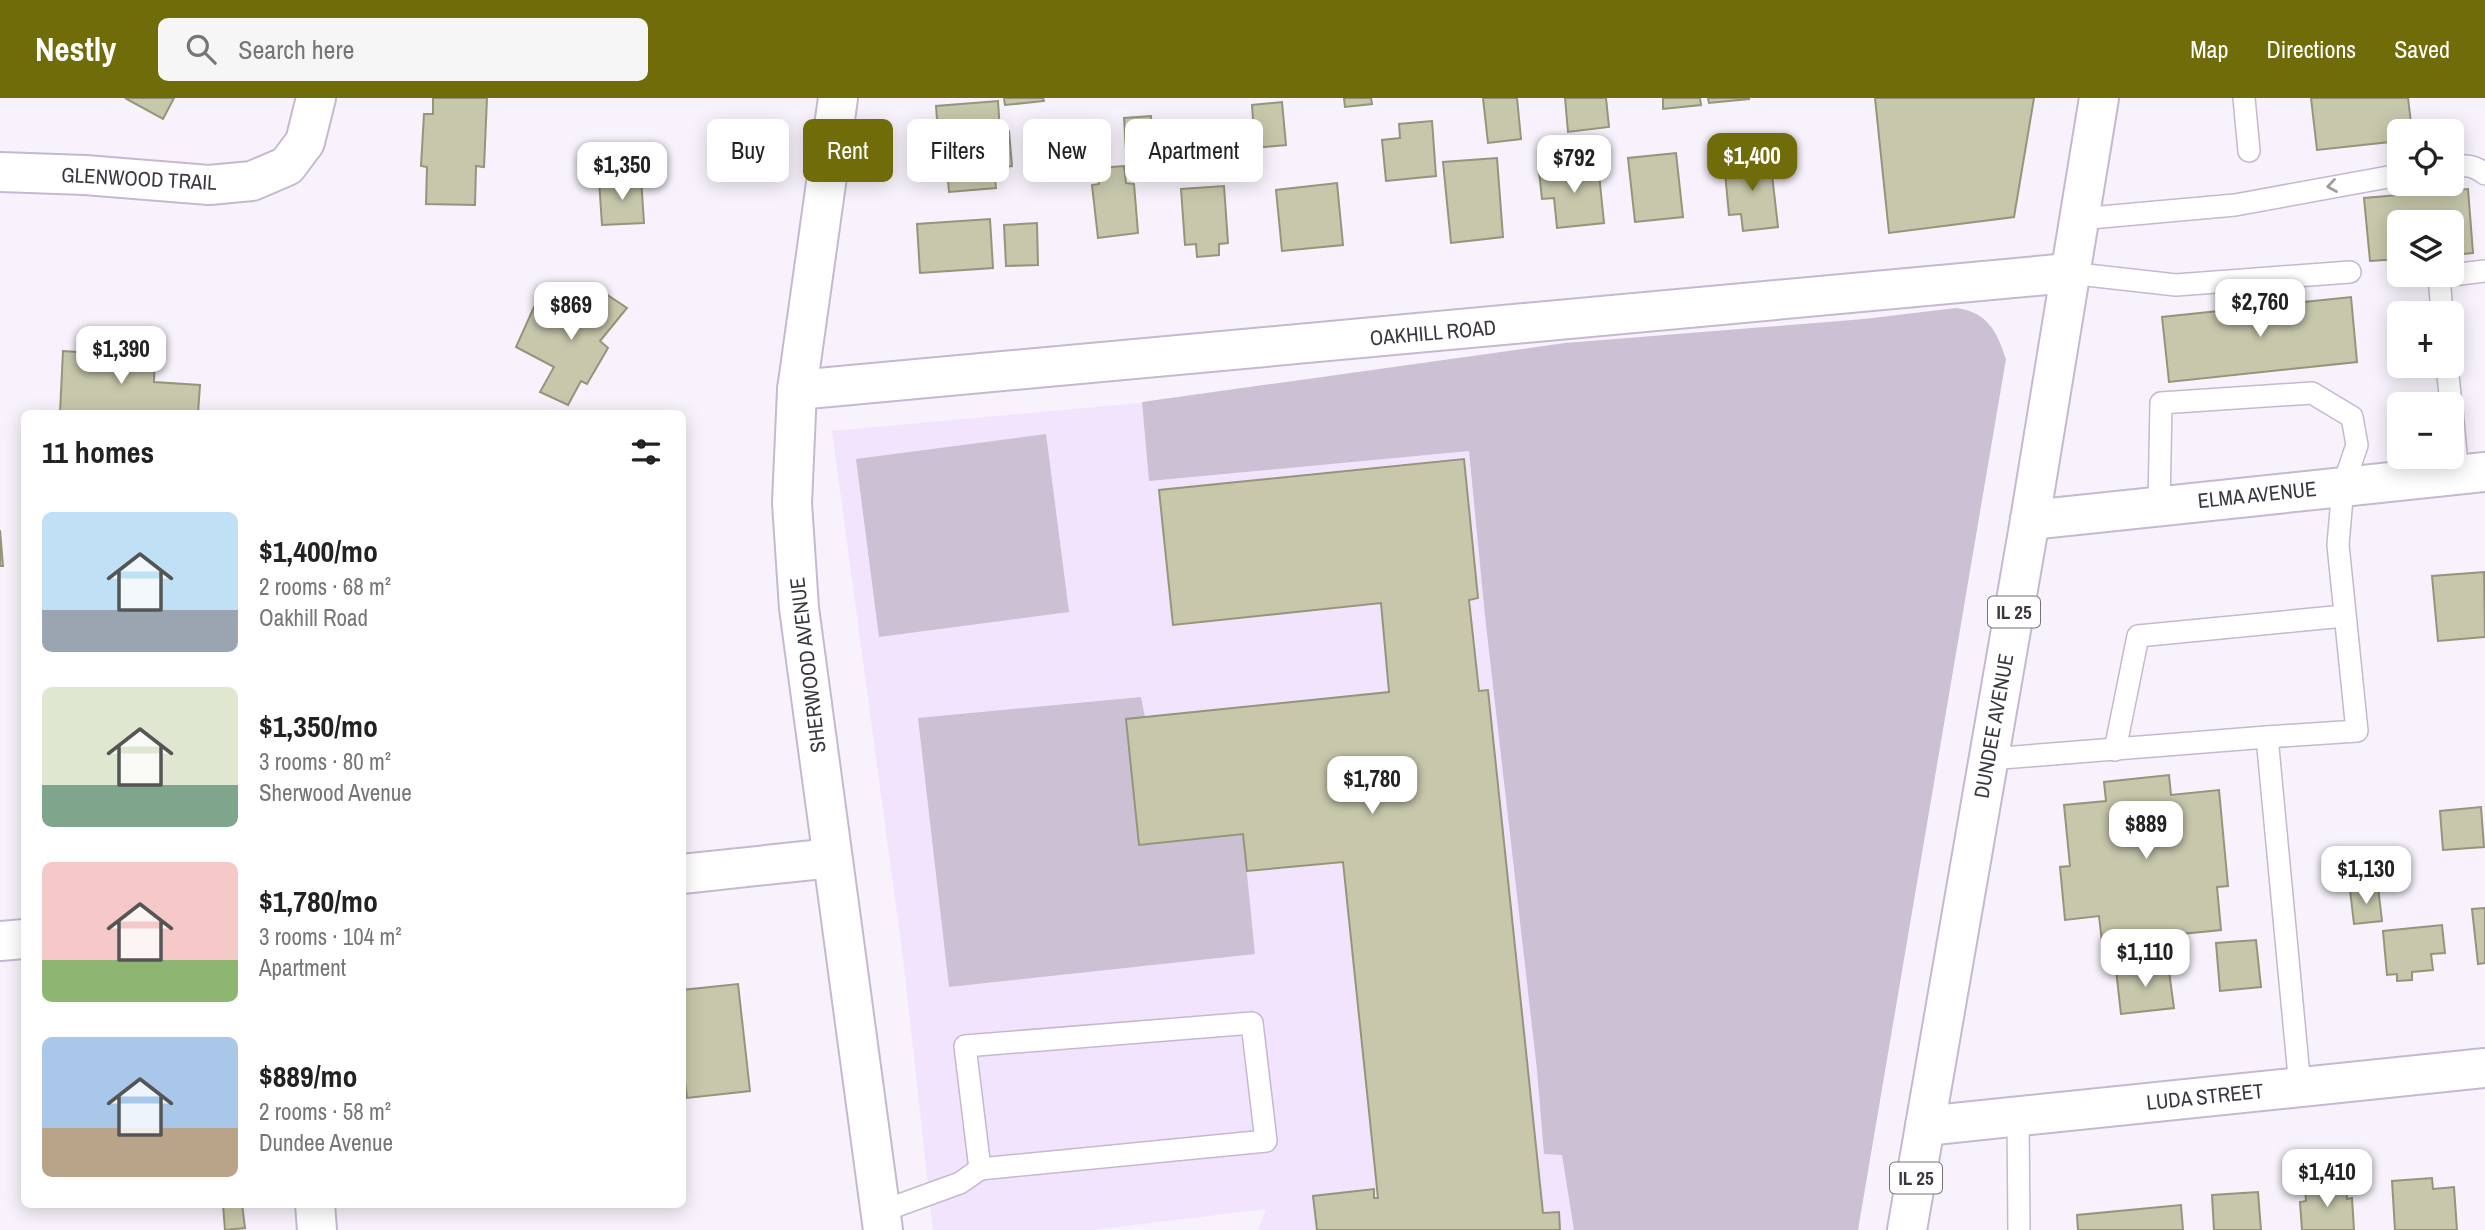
<!DOCTYPE html>
<meta charset="utf-8">
<style>
body{margin:0;font-family:"Archivo Narrow",sans-serif;background:#f6f6f6;color:#222;height:100vh;display:flex;flex-direction:column;font-size:26px;white-space:nowrap}
*{box-sizing:border-box;margin:0}
p{font-size:23px;color:#767676}
.icon{flex:none;width:38px;height:38px;fill:none;stroke:currentColor;stroke-width:2;stroke-linecap:round;stroke-linejoin:round}
.map{position:relative;flex:1;overflow:hidden}
.sheet{position:absolute;left:21px;top:312px;width:665px;height:798px;display:flex;flex-direction:column;background:#fff;border-radius:10px;box-shadow:0 4px 18px #0003}
.sheet>*{flex:none}
.hud{position:absolute;left:707px;top:21px;width:665px;height:63px;display:flex;gap:14px}
.tools{position:absolute;left:2387px;top:21px;display:grid;gap:14px}
.tools a{display:grid;place-items:center;width:77px;height:77px;border-radius:10px;background:#fff;box-shadow:0 4px 18px #0003;font-size:35px}
.price{position:absolute;translate:-50% -60px;padding:0 16px;border-radius:14px;background:#fff;color:#222;font-size:23px;line-height:46px;filter:drop-shadow(0 2px 4px #0008)}
.price::after{content:'';position:absolute;left:50%;top:42px;width:21px;height:16px;margin-left:-10px;background:inherit;clip-path:polygon(0 0,100% 0,50% 100%)}
.price.current{background:#706c09;color:#fff}
ul{padding:0;list-style:none}
li{display:flex;align-items:center;gap:21px;height:175px;padding:0 21px}
li span{display:grid;place-items:center;flex:none;width:196px;height:140px;border-radius:10px;color:#555}
li>.icon{margin-inline-start:auto}
span .icon{width:84px;height:84px;fill:#fffc;stroke-width:1}
li b{font-size:30px}
h2{display:flex;justify-content:space-between;align-items:center;height:84px;padding:0 21px;font-size:30px}
.chip{padding:0 24px;border-radius:10px;background:#fff;box-shadow:0 4px 18px #0003;font-size:24px;line-height:63px}
.chip.current{background:#706c09;color:#fff}
header{display:flex;align-items:center;gap:42px;box-sizing:border-box;height:98px;padding:0 35px;background:#706c09;color:#fff}
header strong{font-size:33px}
nav{display:flex;gap:38px;margin-inline-start:auto;font-size:24px}
.search{width:490px;height:63px;background:#f6f6f6;display:flex;align-items:center;gap:18px;box-sizing:border-box;padding:0 24px;border-radius:10px;color:#767676;font-size:26px}
.map>svg:first-child{display:block}
.built{fill:#f3e4fd}
.green{fill:#ccc0d4}
.building{fill:#c7c7ac;stroke:#95957c;stroke-width:2}
.lines{fill:none;stroke-linecap:round;stroke-linejoin:round}
.service-casing{stroke:#c6b8d0;stroke-width:24}
.minor-casing{stroke:#c6b8d0;stroke-width:42}
.primary-casing{stroke:#c6b8d0;stroke-width:42}
.service{stroke:#fff;stroke-width:21}
.minor{stroke:#fff;stroke-width:38}
.primary{stroke:#fff;stroke-width:38}
.oneway{stroke:#9e9aa0}
.labels{text-anchor:middle;stroke-width:5;stroke-linejoin:round;paint-order:stroke}
.shield{fill:#fff;stroke:#767279;stroke-width:2}
.shield-label{font-size:19px;font-weight:bold;fill:#3c3640}
.street-label{font-size:21px;fill:#3c3640;stroke:#fff}
</style>
<header>
<strong>Nestly</strong>
<div class="search"><svg class="icon" aria-label="search" viewBox="0 0 24 24"><circle cx="10" cy="10" r="6"/><path d="M15 15l6 6"/></svg>Search here</div>
<nav><a>Map</a><a>Directions</a><a>Saved</a></nav>
</header>
<div class="map">
<svg width="2485" height="1132" viewBox="0 0 2485 1132">
<rect width="100%" height="100%" fill="#f7f2fb"/>
<path class="built" d="M1977 228 1822 1132H1258L1266 1111 1093 1132H933L903 860 832 333Z"/>
<g class="green">
<path d="M1956 210C1988 214 1997 234 2006 261L1858 1132H1574L1562 1057 1544 1056 1537 972 1485 518 1469 353 1149 383 1142 304 1565 245 1864 221Z"/>
<path d="M1046 336 1069 514 879 539 856 361Z"/>
<path d="M1141 599 1145 619 1139 747 1243 736 1255 856 949 889 918 620Z"/>
</g>
<g class="building">
<path d="M125 0H174L163 21Z"/>
<path d="M433 0H487L484 69 476 68 475 107 426 106 427 69 421 68 424 16H433Z"/>
<path d="M1004 0H1043L1044 3 1005 7Z"/>
<path d="M1344 0H1371L1372 6 1345 9Z"/>
<path d="M1483 0H1517L1521 41 1488 45Z"/>
<path d="M1565 0H1606L1609 29 1568 34Z"/>
<path d="M1663 0H1700L1701 7 1663 11Z"/>
<path d="M1708 0H1749V1L1709 5Z"/>
<path d="M1875 0H2034L2014 119 1889 135Z"/>
<path d="M2311 0H2408L2412 33H2399V43L2317 52Z"/>
<path d="M998 3 1000 34 1009 33 1012 68 994 70 996 90 949 94 945 47 939 48 936 8Z"/>
<path d="M1282 4 1286 47 1255 50 1252 7Z"/>
<path d="M1151 18 1154 67 1127 68 1124 20Z"/>
<path d="M1432 23 1436 78 1386 83 1382 42 1400 40 1399 26Z"/>
<path d="M1242 28 1245 71 1213 73 1210 30Z"/>
<path d="M1676 55 1683 119 1635 124 1628 60Z"/>
<path d="M1770 59 1778 129 1743 133 1741 116 1729 117 1724 64Z"/>
<path d="M1497 60 1503 139 1451 145 1443 64Z"/>
<path d="M1598 66 1604 125 1557 130 1554 100 1542 101 1539 73Z"/>
<path d="M1124 68 1126 85 1134 86 1138 135 1098 140 1092 87 1099 86 1098 70Z"/>
<path d="M641 80 644 125 602 127 599 82Z"/>
<path d="M1337 85 1343 147 1282 153 1276 92Z"/>
<path d="M1224 88 1228 145 1219 146V157L1197 159 1196 146 1185 147 1181 91Z"/>
<path d="M2468 91 2473 155 2452 157V124H2399V161L2370 163 2364 100Z"/>
<path d="M990 121 993 170 920 175 917 126Z"/>
<path d="M1037 125 1038 167 1006 168 1004 127Z"/>
<path d="M594 188 627 210 600 243 608 250 587 286 581 283 568 307 540 294 554 269 516 249 534 209 568 222Z"/>
<path d="M2351 199 2357 264 2169 284 2162 219Z"/>
<path d="M63 253 155 259 154 284 200 287 198 315H60Z"/>
<path d="M1464 361 1478 500 1469 502 1479 593 1488 592 1543 1115 1559 1114 1560 1132H1317L1313 1098 1374 1091V1100H1378L1343 764 1247 773 1243 736 1139 747 1126 621 1389 594 1381 505 1173 527 1159 392Z"/>
<path d="M0 432 3 468H0Z"/>
<path d="M2484 474 2485 539 2438 543 2432 478Z"/>
<path d="M2169 677 2171 697 2219 692 2228 788 2217 789 2221 832 2102 844 2099 818 2065 822 2060 769 2070 768 2064 707 2106 703 2104 684Z"/>
<path d="M2481 709 2484 749 2443 752 2440 713Z"/>
<path d="M2378 789 2382 823 2354 826 2350 792Z"/>
<path d="M2485 810V865L2478 866 2472 811Z"/>
<path d="M2442 827 2445 855 2431 856 2433 872 2412 874V882L2397 883V876L2387 877 2383 833Z"/>
<path d="M2256 842 2261 889 2220 893 2216 845Z"/>
<path d="M2168 866 2174 910 2121 916 2116 872Z"/>
<path d="M738 886 750 993 687 1000 682 959V892Z"/>
<path d="M2432 1080 2433 1091 2454 1089 2457 1132H2395L2392 1083Z"/>
<path d="M2346 1086 2347 1101 2352 1100 2354 1132H2302L2300 1104 2306 1103 2305 1089Z"/>
<path d="M2258 1094 2261 1132H2214L2212 1097Z"/>
<path d="M242 1106 245 1130 225 1132 223 1107Z"/>
<path d="M2181 1107 2183 1132H2078L2077 1117Z"/>
</g>
<g class="lines">
<g class="service-casing">
<g id="service">
<path d="M2244 0 2249 53"/>
<path d="M2452 68C2466 67 2474 67 2485 76"/>
<path d="M2079 121 2235 107 2399 77"/>
<path d="M2069 175 2176 187 2350 174"/>
<path d="M2452 177 2485 173"/>
<path d="M2442 215 2439 178 2451 177"/>
<path d="M2447 268 2451 306"/>
<path d="M2452 313 2458 377"/>
<path d="M2159 408 2161 305 2312 295 2352 319 2357 347 2343 388 2338 447 2357 633 2267 639 2300 989"/>
<path d="M2115 652 2138 538 2344 518"/>
<path d="M1989 661 2267 639"/>
<path d="M2018 1018 2019 1132"/>
<path d="M880 1114 960 1085 980 1071 1266 1043 1252 925 965 948 980 1071"/>
</g>
</g>
<g class="minor-casing">
<g id="minor">
<path d="M838 0 797 292 792 405 799 510 883 1132"/>
<path d="M0 74 85 77 209 87 252 83 287 68 305 44 316 0"/>
<path d="M797 292 2069 175"/>
<path d="M2030 422 2485 374"/>
<path d="M682 776 832 760"/>
<path d="M0 843 24 841"/>
<path d="M1925 1028 2485 970"/>
<path d="M315 1106 317 1132"/>
</g>
</g>
<g class="primary-casing">
<path id="primary" d="M1907 1132 2030 422 2099 0"/>
</g>
<use href="#service" class="service"/>
<use href="#minor" class="minor"/>
<use href="#primary" class="primary"/>
</g>
<defs><path id="oneway-chevron" d="M-2-3.5L2.5 0L-2 3.5" fill="none" stroke-width="1.6" stroke-linecap="round" stroke-linejoin="round" transform="scale(1.75)"/></defs>
<use class="oneway" href="#oneway-chevron" transform="translate(2332 88) rotate(171)"/>
<g class="labels">
<g class="shield">
<rect x="1988" y="498.5" width="52" height="31" rx="5"/>
<rect x="1890" y="1064.5" width="52" height="31" rx="5"/>
</g>
<g class="shield-label">
<text x="2014" y="521">IL 25</text>
<text x="1916" y="1087">IL 25</text>
</g>
<g class="street-label">
<text transform="translate(139 81) rotate(3)" y="7">GLENWOOD TRAIL</text>
<text transform="translate(1433 235) rotate(-5)" y="7">OAKHILL ROAD</text>
<text transform="translate(2257 397) rotate(-6)" y="7">ELMA AVENUE</text>
<text transform="translate(808 567) rotate(-97)" y="7">SHERWOOD AVENUE</text>
<text transform="translate(1994 628) rotate(-80)" y="7">DUNDEE AVENUE</text>
<text transform="translate(2205 999) rotate(-6)" y="7">LUDA STREET</text>
</g>
</g>
</svg>
<div class="tools">
<a><svg class="icon" aria-label="locate" viewBox="0 0 24 24"><circle cx="12" cy="12" r="6"/><path d="M12 2v4M12 18v4M2 12h4M18 12h4"/></svg></a>
<a><svg class="icon" aria-label="layers" viewBox="0 0 24 24"><path d="M12 4l9 5-9 5-9-5zM3 14l9 5 9-5"/></svg></a>
<a>+</a>
<a>−</a>
</div>
<b class="price current" style="left:1752px;top:95px">$1,400</b>
<b class="price" style="left:1574px;top:97px">$792</b>
<b class="price" style="left:622px;top:104px">$1,350</b>
<b class="price" style="left:2260px;top:241px">$2,760</b>
<b class="price" style="left:571px;top:244px">$869</b>
<b class="price" style="left:121px;top:288px">$1,390</b>
<b class="price" style="left:1372px;top:718px">$1,780</b>
<b class="price" style="left:2146px;top:763px">$889</b>
<b class="price" style="left:2366px;top:808px">$1,130</b>
<b class="price" style="left:2145px;top:891px">$1,110</b>
<b class="price" style="left:2327px;top:1111px">$1,410</b>
<div class="hud">
<a class="chip">Buy</a>
<a class="chip current">Rent</a>
<a class="chip">Filters</a>
<a class="chip">New</a>
<a class="chip">Apartment</a>
</div>
<section class="sheet">
<h2>11 homes<svg class="icon" aria-label="filters" viewBox="0 0 24 24"><path d="M4 7h16M4 17h16"/><circle cx="9" cy="7" r="2"/><circle cx="15" cy="17" r="2"/></svg></h2>
<ul>
<li><span style="background:linear-gradient(#bfe0f5 70%,#9aa5b1 0)"><svg class="icon" aria-label="home" viewBox="0 0 24 24"><path d="M3 11l9-7 9 7M6 9v11h12V9"/></svg></span><div><b>$1,400/mo</b><p>2 rooms · 68 m²</p><p>Oakhill Road</p></div></li>
<li><span style="background:linear-gradient(#dfe7d0 70%,#7fa58c 0)"><svg class="icon" aria-label="home" viewBox="0 0 24 24"><path d="M3 11l9-7 9 7M6 9v11h12V9"/></svg></span><div><b>$1,350/mo</b><p>3 rooms · 80 m²</p><p>Sherwood Avenue</p></div></li>
<li><span style="background:linear-gradient(#f6c9c9 70%,#8fb573 0)"><svg class="icon" aria-label="home" viewBox="0 0 24 24"><path d="M3 11l9-7 9 7M6 9v11h12V9"/></svg></span><div><b>$1,780/mo</b><p>3 rooms · 104 m²</p><p>Apartment</p></div></li>
<li><span style="background:linear-gradient(#a9c7e8 65%,#b9a48a 0)"><svg class="icon" aria-label="home" viewBox="0 0 24 24"><path d="M3 11l9-7 9 7M6 9v11h12V9"/></svg></span><div><b>$889/mo</b><p>2 rooms · 58 m²</p><p>Dundee Avenue</p></div></li>
</ul>
</section>
</div>
